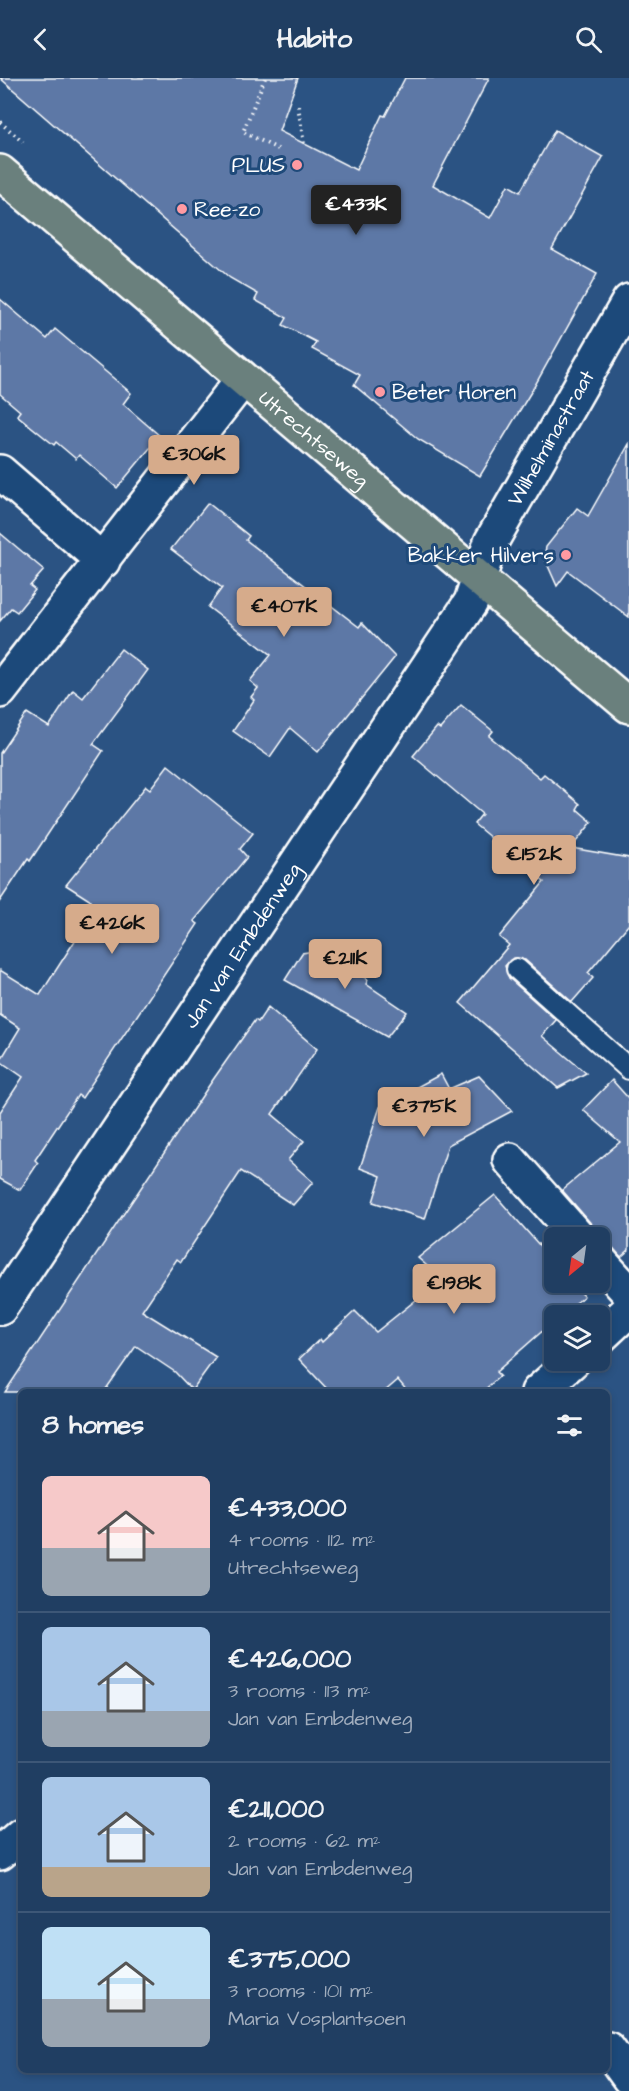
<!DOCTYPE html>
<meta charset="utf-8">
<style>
body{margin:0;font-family:"Architects Daughter",sans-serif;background:#2d496b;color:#f1f3f6;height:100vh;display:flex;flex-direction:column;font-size:22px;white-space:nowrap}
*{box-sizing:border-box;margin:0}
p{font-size:20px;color:#a2aebe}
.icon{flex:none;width:33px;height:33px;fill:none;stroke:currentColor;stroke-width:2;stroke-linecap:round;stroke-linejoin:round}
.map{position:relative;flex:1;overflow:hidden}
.details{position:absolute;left:18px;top:1311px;width:592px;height:684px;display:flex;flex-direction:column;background:#203e62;border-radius:9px;box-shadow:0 3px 9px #0003,0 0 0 2px #3d5777}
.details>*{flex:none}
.needle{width:39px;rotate:209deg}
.controls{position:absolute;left:544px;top:1149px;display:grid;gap:12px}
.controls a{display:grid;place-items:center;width:66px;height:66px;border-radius:9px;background:#203e62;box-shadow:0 3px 9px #0003,0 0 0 2px #3d5777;font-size:30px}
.price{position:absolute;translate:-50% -51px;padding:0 14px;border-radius:6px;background:#d6ab8b;color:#111;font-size:20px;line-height:39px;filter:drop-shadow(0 2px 3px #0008)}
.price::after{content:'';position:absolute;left:50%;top:36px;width:18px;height:14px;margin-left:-9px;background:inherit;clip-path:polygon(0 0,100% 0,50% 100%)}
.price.on{background:#222;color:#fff}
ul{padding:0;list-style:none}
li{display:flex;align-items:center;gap:18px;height:150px;padding:0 24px}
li+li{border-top:2px solid #3d5777}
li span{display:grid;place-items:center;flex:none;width:168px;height:120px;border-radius:9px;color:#555}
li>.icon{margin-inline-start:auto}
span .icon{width:72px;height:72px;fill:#fffc;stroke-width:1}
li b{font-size:26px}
h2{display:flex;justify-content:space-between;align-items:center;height:72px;padding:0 24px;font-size:26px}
header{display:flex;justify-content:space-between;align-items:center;height:78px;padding:0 24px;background:#203e62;font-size:27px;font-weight:700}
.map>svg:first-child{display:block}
.building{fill:#5d78a6;stroke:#fff;stroke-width:1.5}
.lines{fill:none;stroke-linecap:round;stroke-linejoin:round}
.service-casing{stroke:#fff;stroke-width:24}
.minor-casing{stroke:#fff;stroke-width:38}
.primary-casing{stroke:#fff;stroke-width:38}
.path{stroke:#fff;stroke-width:4;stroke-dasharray:1.5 4.5;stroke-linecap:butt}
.service{stroke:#1f4a7a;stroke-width:20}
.minor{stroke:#1f4a7a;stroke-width:33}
.primary{stroke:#6a807d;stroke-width:33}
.poi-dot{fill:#ff9aa2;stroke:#1f4a7a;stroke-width:2}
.labels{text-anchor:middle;stroke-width:6;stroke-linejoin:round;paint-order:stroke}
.poi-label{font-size:21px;fill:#fff;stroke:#1f4a7a;text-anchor:end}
.street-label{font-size:21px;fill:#fff;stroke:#1f4a7a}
</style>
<header><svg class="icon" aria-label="back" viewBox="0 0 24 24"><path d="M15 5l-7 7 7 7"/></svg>Habito<svg class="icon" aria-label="search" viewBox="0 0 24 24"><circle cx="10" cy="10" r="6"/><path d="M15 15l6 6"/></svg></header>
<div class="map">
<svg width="629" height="2013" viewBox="0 0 629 2013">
<rect width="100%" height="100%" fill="#2b5383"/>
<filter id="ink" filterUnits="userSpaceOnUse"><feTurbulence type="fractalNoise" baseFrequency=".0167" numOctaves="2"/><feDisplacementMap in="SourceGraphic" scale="12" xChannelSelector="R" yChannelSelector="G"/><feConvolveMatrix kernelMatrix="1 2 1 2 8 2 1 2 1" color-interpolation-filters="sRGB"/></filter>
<g filter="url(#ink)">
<g class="building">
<path d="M0 0H298L279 53 356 92 382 37 385 38 405 0H489L433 107 490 140 508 107 520 114 555 52 603 79 552 171 597 196 534 309 480 398 418 361 354 307 360 297 312 271 316 264 283 247 287 240 255 222 258 216 230 200Z"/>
<path d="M0 221 47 261 55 251 131 315 123 326 160 358 117 410 79 377 76 381 56 364 54 367 17 337 20 333 0 316Z"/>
<path d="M629 366V539L568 493 557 508 544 479 546 469 577 430 588 438Z"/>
<path d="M208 425 249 458 246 462 359 549 362 545 395 579 318 674 290 650 270 679 233 653 254 622 251 619 258 610 250 603 271 577 208 529 222 510 171 471Z"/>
<path d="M0 455 44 492 30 508 35 512 17 534 11 530 0 543Z"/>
<path d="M121 571 148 592 93 666 103 673 30 783 28 781 0 823V675L27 635 49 649 73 612 83 620Z"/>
<path d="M461 627 493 653 489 658 540 700 544 696 580 726 577 731 592 744 571 770 629 780V846L588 895 593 900 572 924 525 882 513 880 505 888 509 900 556 942 542 958 586 995 558 1010 460 925 509 867 499 859 544 804 474 746 482 736 413 678 437 649 440 651Z"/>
<path d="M168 687 253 755 240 771 247 779 194 843 198 846 82 1020 78 1017 35 1082 38 1085 20 1112 0 1101V1034L23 999 0 983 20 950 0 937V892L40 917 76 861 68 856 91 823 66 807 146 708 150 711Z"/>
<path d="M326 871 368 902 366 906 407 934 387 959 285 902 302 875Z"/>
<path d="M268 929 317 971 272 1036 304 1063 288 1082 313 1104 293 1127 241 1093 181 1184 177 1181 142 1233 216 1279 192 1312 175 1294 136 1268 104 1314H5L210 1006 255 942 258 944Z"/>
<path d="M441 996 449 1011 479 998 512 1033 448 1067 425 1141 373 1124 381 1098 360 1090 380 1029Z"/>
<path d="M612 1002 629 1021V1172L621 1179 613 1170 600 1165 593 1148 562 1112 620 1064 583 1032Z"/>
<path d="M495 1117 555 1185V1204H572L584 1218 561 1238H555V1242L496 1294 500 1298 482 1314H408L398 1302 384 1314H330L299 1281 320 1261 322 1264 355 1233 376 1254 442 1201 418 1180Z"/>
</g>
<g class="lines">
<g class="service-casing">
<path id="service" d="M517 891 629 991"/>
</g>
<g class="minor-casing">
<g id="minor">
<path d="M0 394 103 483"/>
<path d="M0 613 242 302"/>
<path d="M510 1082 579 1160"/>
<path d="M600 1183 629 1215"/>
<path id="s1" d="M0 1230 471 524 491 464 629 223"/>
<path d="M600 1259 629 1232"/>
<path d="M538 1314 574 1282"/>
<path d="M0 1775 21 1757"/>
<path d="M608 1971 629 2000"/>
</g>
</g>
<g class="primary-casing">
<g id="primary">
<path id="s2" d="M0 94 629 628"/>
</g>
</g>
<g class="path">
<path d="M265 0 243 54 278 71"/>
<path d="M298 28 304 66"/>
<path d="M0 44 23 64"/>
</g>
<use href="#service" class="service"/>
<use href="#minor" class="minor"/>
<use href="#primary" class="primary"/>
</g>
</g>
<g class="poi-dot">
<circle cx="297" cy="87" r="6"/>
<circle cx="182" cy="131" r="6"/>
<circle cx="380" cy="314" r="6"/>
<circle cx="566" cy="477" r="6"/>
</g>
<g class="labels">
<g class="poi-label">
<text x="285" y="94">PLUS</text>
<text x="194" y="138" text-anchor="start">Ree-zo</text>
<text x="392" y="321" text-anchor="start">Beter Horen</text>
<text x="554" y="484">Bakker Hilvers</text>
</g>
<g class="street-label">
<text dy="7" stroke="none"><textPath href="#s1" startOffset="1032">Wilhelminastraat</textPath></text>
<text dy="7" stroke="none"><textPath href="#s2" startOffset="412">Utrechtseweg</textPath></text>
<text dy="7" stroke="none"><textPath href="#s1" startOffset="436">Jan van Embdenweg</textPath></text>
</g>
</g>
</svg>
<div class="controls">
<a><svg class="needle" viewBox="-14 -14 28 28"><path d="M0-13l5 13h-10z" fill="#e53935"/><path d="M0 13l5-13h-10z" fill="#a2aebe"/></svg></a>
<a><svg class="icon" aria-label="layers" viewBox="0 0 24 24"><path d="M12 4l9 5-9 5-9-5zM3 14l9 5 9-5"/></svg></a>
</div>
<b class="price on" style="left:356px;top:158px">€433K</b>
<b class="price" style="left:194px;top:408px">€306K</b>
<b class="price" style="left:284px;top:560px">€407K</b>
<b class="price" style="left:534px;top:808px">€152K</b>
<b class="price" style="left:112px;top:877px">€426K</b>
<b class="price" style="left:345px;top:912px">€211K</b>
<b class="price" style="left:424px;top:1060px">€375K</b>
<b class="price" style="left:454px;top:1237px">€198K</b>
<section class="details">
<h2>8 homes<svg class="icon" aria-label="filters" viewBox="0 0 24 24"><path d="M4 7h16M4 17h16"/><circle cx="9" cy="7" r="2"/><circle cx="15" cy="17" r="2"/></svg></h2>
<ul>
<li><span style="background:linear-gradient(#f6c9c9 60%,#9aa5b1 0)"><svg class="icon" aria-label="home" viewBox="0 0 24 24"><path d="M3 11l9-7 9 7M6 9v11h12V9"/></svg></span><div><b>€433,000</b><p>4 rooms · 112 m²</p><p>Utrechtseweg</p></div></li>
<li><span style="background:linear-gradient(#a9c7e8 70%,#9aa5b1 0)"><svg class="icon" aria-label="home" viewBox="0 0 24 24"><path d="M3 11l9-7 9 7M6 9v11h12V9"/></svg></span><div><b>€426,000</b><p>3 rooms · 113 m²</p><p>Jan van Embdenweg</p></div></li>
<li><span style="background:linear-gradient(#a9c7e8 75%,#b9a48a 0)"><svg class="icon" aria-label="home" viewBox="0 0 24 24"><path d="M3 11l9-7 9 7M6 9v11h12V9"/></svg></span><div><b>€211,000</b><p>2 rooms · 62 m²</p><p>Jan van Embdenweg</p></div></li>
<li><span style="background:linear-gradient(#bfe0f5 60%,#9aa5b1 0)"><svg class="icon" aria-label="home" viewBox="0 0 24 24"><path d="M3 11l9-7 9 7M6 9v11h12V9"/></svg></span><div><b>€375,000</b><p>3 rooms · 101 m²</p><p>Maria Vosplantsoen</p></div></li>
</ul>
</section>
</div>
